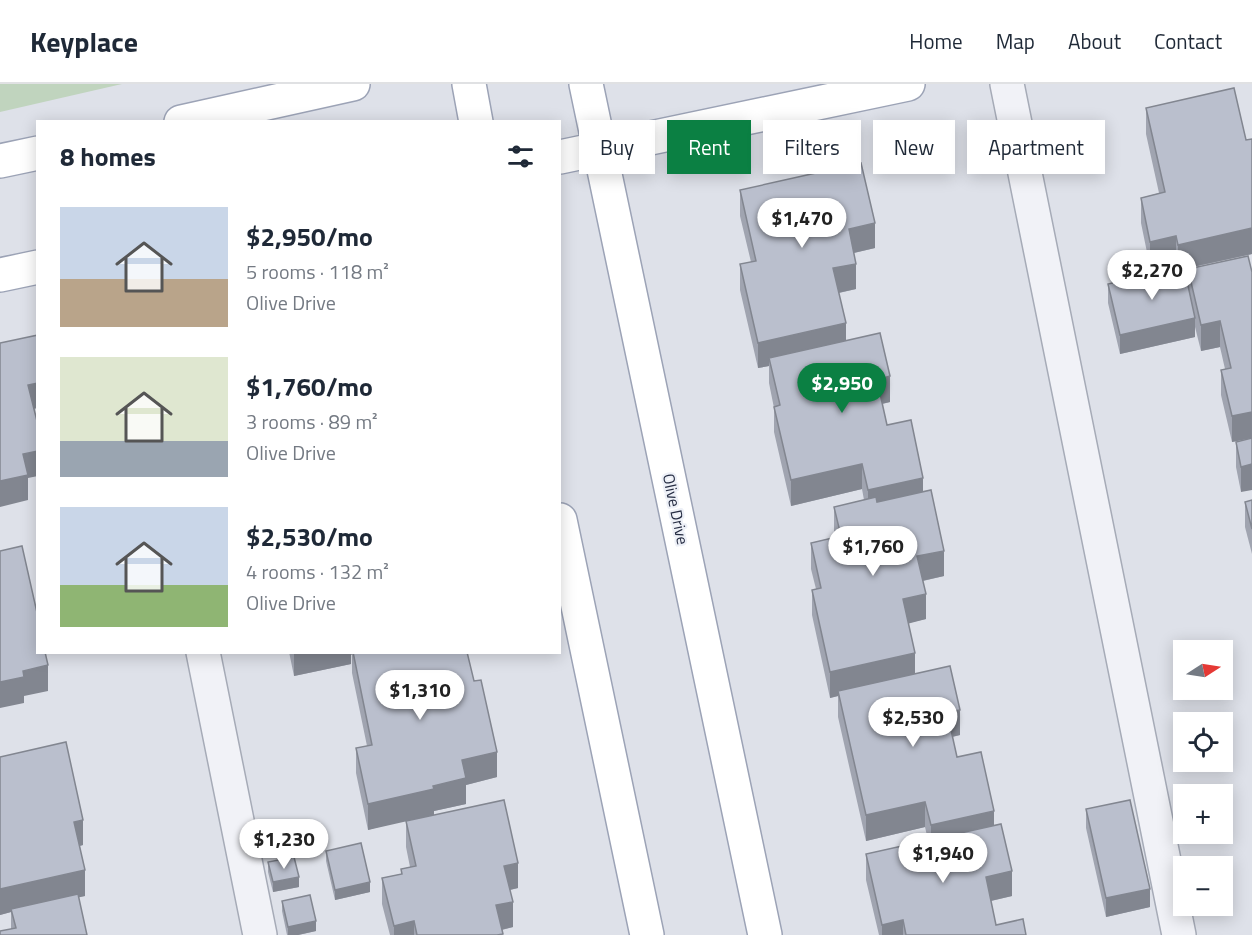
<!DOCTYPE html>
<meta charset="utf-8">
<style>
body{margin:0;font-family:"Titillium Web",sans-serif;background:#f6f6f7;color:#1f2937;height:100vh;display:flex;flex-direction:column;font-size:22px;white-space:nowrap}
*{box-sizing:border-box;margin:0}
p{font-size:20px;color:#747a83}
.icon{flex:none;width:33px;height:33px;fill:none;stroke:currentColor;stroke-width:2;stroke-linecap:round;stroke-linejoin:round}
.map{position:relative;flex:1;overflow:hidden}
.side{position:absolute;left:36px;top:36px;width:525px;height:534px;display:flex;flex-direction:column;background:#fff;border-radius:0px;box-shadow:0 3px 15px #0003}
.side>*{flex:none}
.guide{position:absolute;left:579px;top:36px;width:570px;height:54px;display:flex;gap:12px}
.needle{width:39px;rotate:78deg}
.fabs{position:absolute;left:1173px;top:556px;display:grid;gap:12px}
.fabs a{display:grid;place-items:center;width:60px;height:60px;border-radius:0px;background:#fff;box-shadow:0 3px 15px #0003;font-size:30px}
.price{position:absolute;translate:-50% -51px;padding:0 14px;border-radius:21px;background:#fff;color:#222;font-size:20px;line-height:39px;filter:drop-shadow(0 2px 3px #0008)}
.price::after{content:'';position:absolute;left:50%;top:36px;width:18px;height:14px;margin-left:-9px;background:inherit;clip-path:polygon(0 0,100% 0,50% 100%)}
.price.active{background:#0b8043;color:#fff}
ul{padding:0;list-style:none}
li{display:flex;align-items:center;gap:18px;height:150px;padding:0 24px}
li span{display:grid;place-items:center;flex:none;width:168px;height:120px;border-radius:0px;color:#555}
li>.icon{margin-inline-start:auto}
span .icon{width:72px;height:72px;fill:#fffc;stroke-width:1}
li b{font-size:26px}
h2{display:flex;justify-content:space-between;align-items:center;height:72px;padding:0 24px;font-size:26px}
.pill{padding:0 21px;border-radius:0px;background:#fff;box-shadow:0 3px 15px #0003;font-size:21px;line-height:54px}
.pill.active{background:#0b8043;color:#fff}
header{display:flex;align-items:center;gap:36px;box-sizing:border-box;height:84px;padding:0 30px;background:#fff;border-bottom:2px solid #e0e1e3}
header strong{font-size:28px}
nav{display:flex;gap:33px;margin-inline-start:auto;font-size:21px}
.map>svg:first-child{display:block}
.green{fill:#c0d4be}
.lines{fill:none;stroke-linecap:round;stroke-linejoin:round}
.minor-casing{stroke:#a6abb7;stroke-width:36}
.major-casing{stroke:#9ca3b6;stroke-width:36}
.minor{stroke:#f1f2f7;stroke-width:33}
.major{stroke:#fff;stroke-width:33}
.wall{fill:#a0a4b0}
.shaded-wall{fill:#828690}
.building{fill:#babfcd;stroke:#828690;stroke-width:1.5}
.labels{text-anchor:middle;stroke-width:4.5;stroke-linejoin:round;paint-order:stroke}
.street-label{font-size:16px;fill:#252c42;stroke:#edf0f7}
</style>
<header>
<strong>Keyplace</strong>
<nav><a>Home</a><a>Map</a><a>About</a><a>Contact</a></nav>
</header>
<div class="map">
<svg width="1252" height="851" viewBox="0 0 1252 851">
<rect width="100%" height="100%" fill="#dee1e9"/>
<path class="green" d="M0 0H122L0 28Z"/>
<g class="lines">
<g class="minor-casing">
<g id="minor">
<path d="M1007 0 1179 851"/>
<path d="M203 568 260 851"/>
</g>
</g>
<g class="major-casing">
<g id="major">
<path d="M469 0 476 38"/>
<path d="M586 0 765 851"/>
<path d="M181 38 353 0"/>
<path d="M560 73 908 0"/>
<path d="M0 77 38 69"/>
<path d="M0 191 38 183"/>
<path d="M560 436 647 851"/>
</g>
</g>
<use href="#minor" class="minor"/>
<use href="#major" class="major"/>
</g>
<g class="wall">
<path d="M1146 24 1252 170 1185 185 1188 200V185L1252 188V354L1232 358 1221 311V286L1225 285 1220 263 1201 267 1195 243V253L1120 270 1108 219V200L1177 184 1176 178 1150 183 1141 139V114L1159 109 1146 50Z"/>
<path d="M740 106 875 164 854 169 856 205 839 209 846 257 890 318 882 320 887 341 923 407 944 492 923 497 926 535 908 539 915 590 960 651 952 653 957 673 994 742 1012 812 991 817 996 841 1026 851H879L866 796V770L928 756 925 743 866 757 838 633V612L830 614 812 531V506L816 505 811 485V459L835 453 834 448V423L864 416 862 405 791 422 774 348V324L769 299V282L758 284 740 206V180L751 178 740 132Z"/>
<path d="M1252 354 1241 408 1236 383V358Z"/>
<path d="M1252 416V470L1245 443V418Z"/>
<path d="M289 568H467L497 693 466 701V720L434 727 368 746 356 689V664L367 662 352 589V570L351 571V580L294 592Z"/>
<path d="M0 673 83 761 80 762 85 812 78 813 87 851 11 845V828L0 831Z"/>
<path d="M1086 725 1150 823 1106 833 1086 744Z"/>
<path d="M406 737 518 804 510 806 513 843 502 846 503 851H390L382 820V794L401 790V785L410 783 406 763Z"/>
<path d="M326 767 370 808 335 816 326 777Z"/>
<path d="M268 778 299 803 273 808 268 788Z"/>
<path d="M282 817 316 847 298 851H287L282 827Z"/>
</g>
<g class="shaded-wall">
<path d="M875 139V164L849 170V145Z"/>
<path d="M1252 144V170L1178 186V161Z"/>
<path d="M1176 152V178L1150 183V158Z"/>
<path d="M856 180V205L833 210V184Z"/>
<path d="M1195 234V253L1120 270V251Z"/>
<path d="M1220 237V263L1201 267V241Z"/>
<path d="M846 239V264L769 274V282L758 284V259Z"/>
<path d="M890 292V318L877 321V296Z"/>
<path d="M38 299V324L28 326V301Z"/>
<path d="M1252 328V354L1232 358V332Z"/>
<path d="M38 367V392L28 394V416L0 423V397L23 370Z"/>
<path d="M862 380V405L791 422V396Z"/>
<path d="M1252 380V406L1241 408V383Z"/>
<path d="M923 394V419L868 432V406Z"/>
<path d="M944 467V492L917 498V472Z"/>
<path d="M926 510V535L903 541V515Z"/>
<path d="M294 568H352V570L351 571V580L294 592Z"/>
<path d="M915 569V594L838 607V612L830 614V588Z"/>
<path d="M48 581V607L24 612V619L0 624V598L23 587Z"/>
<path d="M960 626V651L947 654V628Z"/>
<path d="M497 668V693L466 701V720L434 727V731L368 746V720L433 702 462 676Z"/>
<path d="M925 718V743L866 757V731Z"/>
<path d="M994 727V752L931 766V741Z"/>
<path d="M83 736V761L74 763V738Z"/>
<path d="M518 779V804L504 807V782Z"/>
<path d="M85 786V812L12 828 11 825V828L0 831V805Z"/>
<path d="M1012 787V812L986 818V793Z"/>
<path d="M299 793V803L273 808V798Z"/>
<path d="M370 798V808L335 816V806Z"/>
<path d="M1150 805V823L1106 833V814Z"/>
<path d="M513 818V843L496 847V821Z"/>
<path d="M903 836V851H882V841Z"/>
<path d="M316 837V847L298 851H288V843Z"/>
<path d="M414 837V851H394V842Z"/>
</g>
<g class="building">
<path d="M1234 4 1246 56 1252 55V144L1178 161 1176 152 1150 158 1141 114 1165 108 1146 24Z"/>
<path d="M861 79 875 139 849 145 856 180 833 184 846 239 758 259 740 180 756 177 740 106Z"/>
<path d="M1248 172 1252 188V328L1232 332 1221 286 1231 284 1220 237 1201 241 1188 185Z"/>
<path d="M1184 183 1195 234 1120 251 1108 200Z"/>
<path d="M880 249 890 292 877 296 887 341 911 336 923 394 868 406 862 380 791 396 774 323 780 321 769 274Z"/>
<path d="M38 251V299L28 301 38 341V367L23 370 28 391 0 397V259Z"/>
<path d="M1252 354V380L1241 383 1236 358Z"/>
<path d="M931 406 944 467 917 472 926 510 903 515 915 569 830 588 812 506 821 504 811 459 841 452 834 423 876 413 877 418Z"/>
<path d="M1252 416V445L1245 418Z"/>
<path d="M22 462 38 533V568H45L48 581 23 587 24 593 0 598V467Z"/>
<path d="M353 568H467L474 597 481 596 497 668 462 676 466 694 433 702 434 705 368 720 356 664 372 661Z"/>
<path d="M950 582 960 626 947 628 957 673 981 668 994 727 931 741 925 718 866 731 838 607Z"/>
<path d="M66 658 83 736 74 738 85 786 0 805V673Z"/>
<path d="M504 716 518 779 504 782 513 818 496 821 503 850 497 851H417L414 837 394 842 382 794 402 790 401 785 416 782 406 737Z"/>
<path d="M1130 716 1150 805 1106 814 1086 725Z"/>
<path d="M1001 740 1012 787 986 793 996 841 1023 835 1026 851H906L903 836 882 841 866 770Z"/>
<path d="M361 759 370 798 335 806 326 767Z"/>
<path d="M294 773 299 793 273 798 268 778Z"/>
<path d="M78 810 87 851H0V847L16 844 11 825Z"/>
<path d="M310 811 316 837 288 843 282 817Z"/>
</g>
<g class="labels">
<g class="street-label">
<text transform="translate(676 425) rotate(78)" y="6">Olive Drive</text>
</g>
</g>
</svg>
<div class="fabs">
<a><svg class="needle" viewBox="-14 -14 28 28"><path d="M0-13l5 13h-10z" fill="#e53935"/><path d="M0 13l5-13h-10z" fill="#747a83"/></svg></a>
<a><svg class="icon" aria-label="locate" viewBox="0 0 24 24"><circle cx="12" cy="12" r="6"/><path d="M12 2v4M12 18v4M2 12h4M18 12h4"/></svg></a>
<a>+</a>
<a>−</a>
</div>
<b class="price" style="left:802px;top:165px">$1,470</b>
<b class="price" style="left:1152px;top:217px">$2,270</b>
<b class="price active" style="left:842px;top:330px">$2,950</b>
<b class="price" style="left:873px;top:493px">$1,760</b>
<b class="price" style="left:420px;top:637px">$1,310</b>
<b class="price" style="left:913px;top:664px">$2,530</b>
<b class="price" style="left:284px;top:786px">$1,230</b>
<b class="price" style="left:943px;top:800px">$1,940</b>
<div class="guide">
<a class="pill">Buy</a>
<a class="pill active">Rent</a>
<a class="pill">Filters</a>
<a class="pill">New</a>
<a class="pill">Apartment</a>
</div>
<section class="side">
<h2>8 homes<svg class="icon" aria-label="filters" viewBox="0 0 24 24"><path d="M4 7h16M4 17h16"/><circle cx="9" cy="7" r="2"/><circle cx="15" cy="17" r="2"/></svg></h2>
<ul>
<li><span style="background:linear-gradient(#c9d6e8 60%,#b9a48a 0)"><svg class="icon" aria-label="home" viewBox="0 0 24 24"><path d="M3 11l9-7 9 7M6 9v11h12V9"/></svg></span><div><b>$2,950/mo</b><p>5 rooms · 118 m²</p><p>Olive Drive</p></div></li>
<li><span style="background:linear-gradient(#dfe7d0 70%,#9aa5b1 0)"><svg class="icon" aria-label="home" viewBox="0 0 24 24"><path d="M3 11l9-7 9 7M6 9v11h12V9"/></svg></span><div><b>$1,760/mo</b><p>3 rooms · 89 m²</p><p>Olive Drive</p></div></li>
<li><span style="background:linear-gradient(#c9d6e8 65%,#8fb573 0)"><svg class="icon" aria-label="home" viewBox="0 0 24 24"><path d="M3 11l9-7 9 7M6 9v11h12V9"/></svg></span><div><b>$2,530/mo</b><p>4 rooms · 132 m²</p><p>Olive Drive</p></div></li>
</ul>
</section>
</div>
